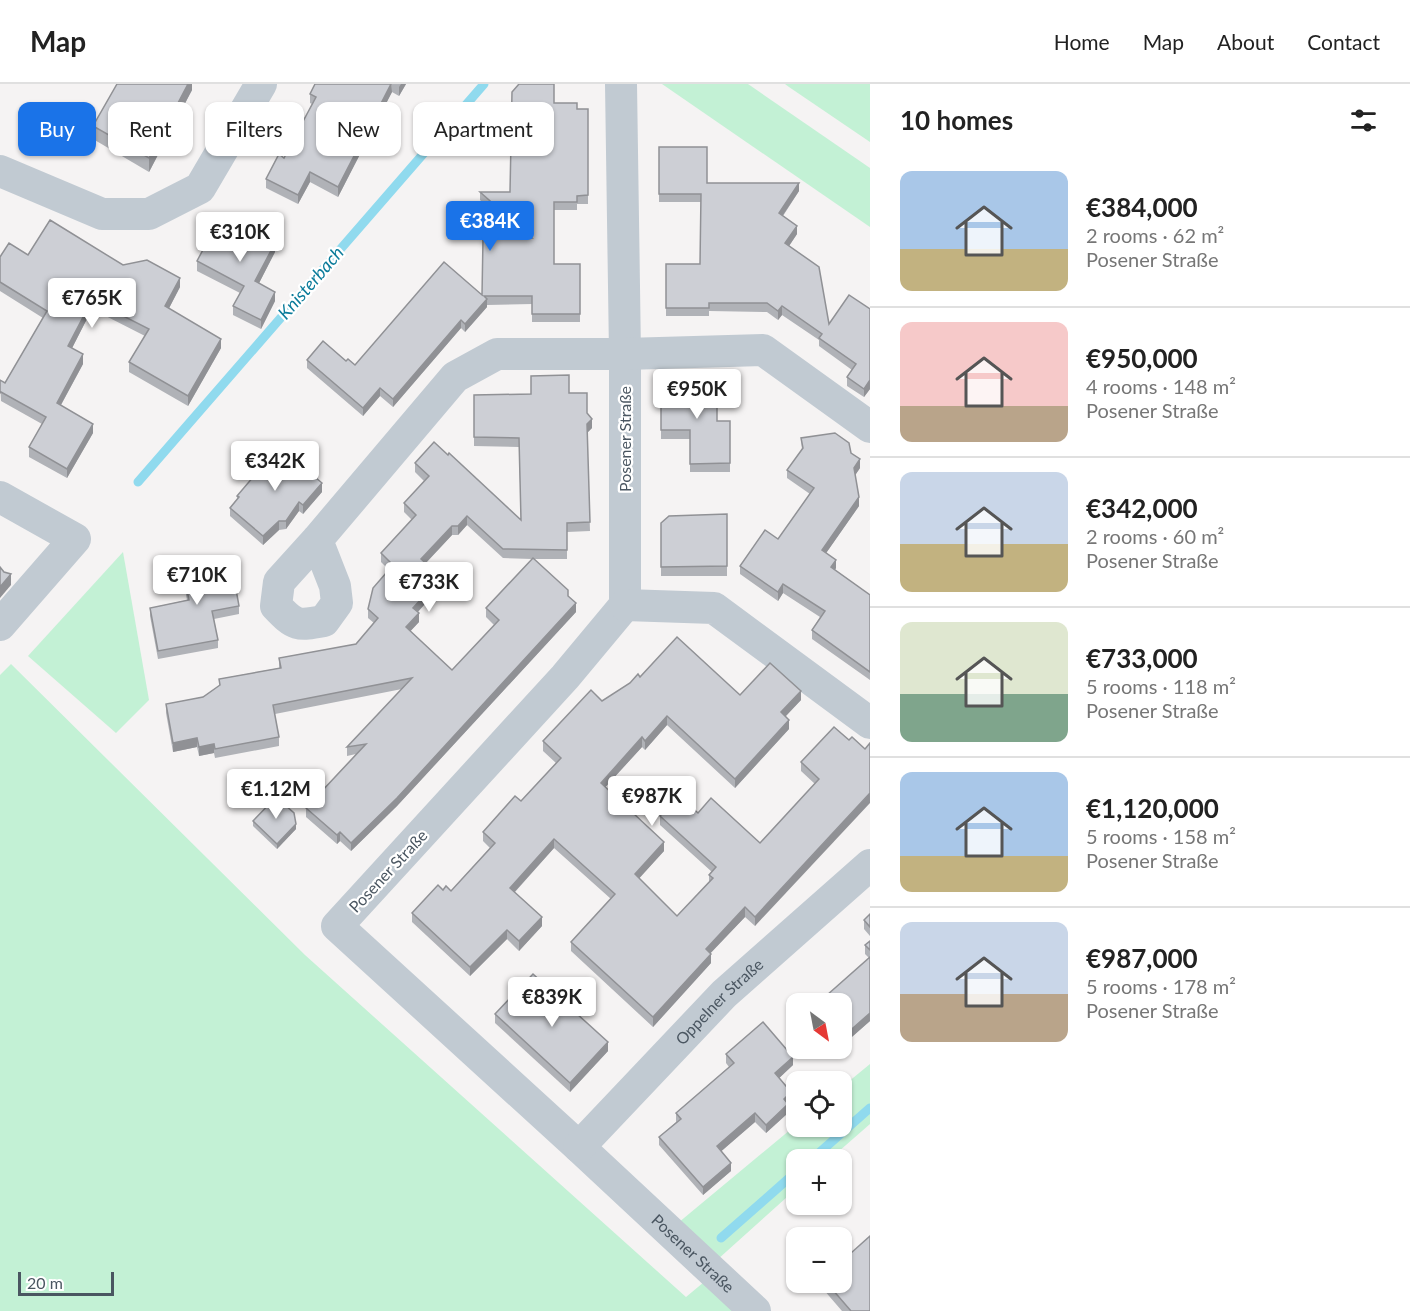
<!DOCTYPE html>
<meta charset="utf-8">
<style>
body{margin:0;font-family:Lato,sans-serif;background:#f6f6f6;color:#222;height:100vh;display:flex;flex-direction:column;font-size:22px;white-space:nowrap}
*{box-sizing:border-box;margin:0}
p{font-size:20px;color:#767676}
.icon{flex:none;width:33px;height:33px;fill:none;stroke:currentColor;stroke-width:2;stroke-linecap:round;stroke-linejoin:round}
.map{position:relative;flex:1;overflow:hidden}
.details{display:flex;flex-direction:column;background:#fff;width:540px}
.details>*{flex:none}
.hud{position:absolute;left:18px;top:18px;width:570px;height:54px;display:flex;gap:12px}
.needle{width:39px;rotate:148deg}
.controls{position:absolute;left:786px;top:909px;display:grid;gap:12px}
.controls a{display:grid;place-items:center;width:66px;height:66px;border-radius:12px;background:#fff;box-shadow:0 2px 4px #0004;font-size:30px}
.scale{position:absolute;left:18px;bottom:15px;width:96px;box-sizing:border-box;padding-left:6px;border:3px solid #4a5661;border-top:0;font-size:16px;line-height:21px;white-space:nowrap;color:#4a5661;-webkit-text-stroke:4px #fff;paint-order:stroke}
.price{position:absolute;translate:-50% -51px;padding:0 14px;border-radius:6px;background:#fff;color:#222;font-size:20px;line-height:39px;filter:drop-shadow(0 2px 3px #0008)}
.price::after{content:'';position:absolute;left:50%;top:36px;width:18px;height:14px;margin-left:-9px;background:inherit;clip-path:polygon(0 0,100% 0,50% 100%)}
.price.active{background:#1a73e8;color:#fff}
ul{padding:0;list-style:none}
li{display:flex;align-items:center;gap:18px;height:150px;padding:0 30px}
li+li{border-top:2px solid #e0e0e0}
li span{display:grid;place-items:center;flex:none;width:168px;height:120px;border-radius:12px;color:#555}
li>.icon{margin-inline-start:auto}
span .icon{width:72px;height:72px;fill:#fffc;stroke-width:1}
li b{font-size:26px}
h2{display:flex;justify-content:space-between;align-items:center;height:72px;padding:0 30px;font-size:26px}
.chip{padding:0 21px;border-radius:12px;background:#fff;box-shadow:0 2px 4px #0004;font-size:21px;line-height:54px}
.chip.active{background:#1a73e8;color:#fff}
header{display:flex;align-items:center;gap:36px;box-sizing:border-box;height:84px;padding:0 30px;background:#fff;border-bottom:2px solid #e0e0e0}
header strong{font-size:28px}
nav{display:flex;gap:33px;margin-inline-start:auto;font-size:21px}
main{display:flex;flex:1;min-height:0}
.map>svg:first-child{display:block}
.green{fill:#c3f1d5}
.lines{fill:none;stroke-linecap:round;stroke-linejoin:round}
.stream{stroke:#90daee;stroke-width:9}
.minor{stroke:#c1cad2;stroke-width:32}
.wall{fill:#b0b2b7;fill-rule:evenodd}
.shaded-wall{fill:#909195}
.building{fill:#cdcfd5;stroke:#909195;stroke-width:1.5}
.labels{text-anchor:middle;stroke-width:4.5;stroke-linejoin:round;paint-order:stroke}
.street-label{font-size:16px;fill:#4a5661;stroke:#fff}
.water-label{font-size:18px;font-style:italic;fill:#0c7c9b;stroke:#fff}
</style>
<header>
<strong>Map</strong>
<nav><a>Home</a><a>Map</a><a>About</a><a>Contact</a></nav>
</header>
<main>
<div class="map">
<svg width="870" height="1227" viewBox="0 0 870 1227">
<rect width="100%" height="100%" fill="#f5f3f3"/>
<g class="green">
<path d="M662 0H748L870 84V143Z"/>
<path d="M785 0H870V58L789 3Z"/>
<path d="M123 468 149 616 116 649 28 572Z"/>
<path d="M11 580 305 871 686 1213 704 1198 734 1227H0V591Z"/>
<path d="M870 980V1040L830 1075 796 1076V1105L717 1176 678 1139 796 1041V1042H842V1003Z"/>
</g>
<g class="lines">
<g class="stream">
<path d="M138 398 484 0"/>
<path d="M811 1076 870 1024"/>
<path d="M721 1154 796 1088"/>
</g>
<g class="minor">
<path id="s1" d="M621 0 625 270V521L565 593 337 842 579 1063 755 1227"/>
<path d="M0 87 102 130H149L200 104 261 0"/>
<path d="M0 413 75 455 0 541"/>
<path d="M317 456 335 502 337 519 324 537C297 542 295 542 276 522L279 498 317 456 455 293 497 270H625L763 266 870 343"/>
<path d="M625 521 714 524 870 639"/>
<path id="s2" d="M579 1063 724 910 870 781"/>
</g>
</g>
<g class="wall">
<path d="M192 0V6L149 88 93 55V42Z"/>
<path d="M315 0H406L399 12 392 8 338 113 310 98 298 120 266 104V95L284 74 312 20 310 19V10Z"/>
<path d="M554 19 577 25H588V120H577V126H554V180H580V238H532V220L487 221V223L465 248 461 244 393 323 380 312 363 332 307 284V276L346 277 355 281 482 211 522 154 480 116V108H510Z"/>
<path d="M659 63 707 99 799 107 783 132 797 150 789 162 829 240 870 225V305L864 313 847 302V293L852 286 819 262V256L782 231 778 236 767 228 709 227V232H666V180H700L701 118H659Z"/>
<path d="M275 168 259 199 275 217 261 245 233 231V222L240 209 197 187V177Z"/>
<path d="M28 171 123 181 180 203 169 224 221 264 188 322 129 288V278L145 252 92 225 72 264 83 280 61 321 93 349 67 394 29 373V363L42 340 1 317 0 296 5 299 43 234 0 207V173Z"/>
<path d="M661 298 717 337H730V388H690V355H661Z"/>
<path d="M569 309 587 329 592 344 587 349 590 447 567 448V475H533L568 512 576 528 397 722 351 767 340 757 337 760 306 733V724L356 670 347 672V663L402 605 275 630 279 653V662L215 674 214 669 199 672 197 663 173 668 166 629V620L203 613 219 602V595L279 584V574L356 560 374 539 368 534V525L389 486 381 478V469L412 436 404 428V419L424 397 415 388V379L521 436 519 363 474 362V311ZM467 441 503 474 532 475 486 524V533L494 541 452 586 410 547 419 538 418 528 441 502 426 479 452 451H458Z"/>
<path d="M801 354 851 369 860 384 855 391 859 422 826 469 836 484 835 486 870 511V596L812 555V546L820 533 783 509 778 517 740 490V482L778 455 810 410 787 394V386L802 366Z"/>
<path d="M322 408 303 430 299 427 286 445 279 446 263 461 230 432V424L237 415V412Z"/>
<path d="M727 430V492H661V439Z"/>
<path d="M197 478 239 522V530L214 535 218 556V564L158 575 150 532V524L187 516 183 494V486L197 483Z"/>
<path d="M640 593 740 611 801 616 786 632 789 645 735 704 667 641 645 666 642 663 605 703 664 767 639 794 677 832 709 798V791L712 788 660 741V732L698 729 760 759 815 700 801 687V678L849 656 755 842 745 833 710 869 711 879 653 943 571 867V858L611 815 554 764 515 808 542 842 519 867 507 855 470 892 412 838V829L443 806 451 807 490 764 483 757V748L521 717 556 679 543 667V657L602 617Z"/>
<path d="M253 737 296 745 277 765 253 742Z"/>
<path d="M870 830V852L864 845V836Z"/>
<path d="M870 857V937L845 959 842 955V920L869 874 865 870V861Z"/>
<path d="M495 930 608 967 570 1008 495 939Z"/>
<path d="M726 970 793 981 779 994 791 1017 788 1020V1029L766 1049 755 1038 721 1067 731 1087 703 1111 659 1061V1053L676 1038V1029L729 983 726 979Z"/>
<path d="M851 1169 870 1227H842L817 1198H842Z"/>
</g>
<g class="shaded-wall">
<path d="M188 0H192V6L149 88V74Z"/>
<path d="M391 0 392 8 338 113V103Z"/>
<path d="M401 0H406L399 12V3Z"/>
<path d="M310 88V98L298 120V111Z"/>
<path d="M799 99V107L779 137V129Z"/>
<path d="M797 142V150L785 168V159Z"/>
<path d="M275 159V168L255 207V197Z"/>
<path d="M180 194V203L165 232V222Z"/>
<path d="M275 208V217L261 245V236Z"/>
<path d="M487 215V223L465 248V240Z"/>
<path d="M92 216V225L68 272V262Z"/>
<path d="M782 222V231L778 236V227Z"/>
<path d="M461 236V244L393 323V315Z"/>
<path d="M221 255V264L188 322V312Z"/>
<path d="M83 270V280L57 328V319Z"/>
<path d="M870 296V305L864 313V305Z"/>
<path d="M380 304V312L363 332V324Z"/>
<path d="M592 335V344L587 349V340Z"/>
<path d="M93 340V349L67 394V385Z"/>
<path d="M860 375V384L854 393V384Z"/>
<path d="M322 399V408L303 430V421Z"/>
<path d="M859 413V422L822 475V466Z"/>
<path d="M299 418V427L286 445V437Z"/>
<path d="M467 432V441L458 451V442Z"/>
<path d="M279 437V446L263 461V452Z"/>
<path d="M452 442V451L421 484V475Z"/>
<path d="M836 476V484L831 492V483Z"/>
<path d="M11 490V501L0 514V503Z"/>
<path d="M441 493V502L413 533V524Z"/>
<path d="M783 500V509L778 517V508Z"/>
<path d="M576 519V528L397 722 351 767V759Z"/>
<path d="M419 529V538L406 552V543Z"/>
<path d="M801 607V616L781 637V628Z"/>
<path d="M667 632V641L645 666V657Z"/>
<path d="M789 636V645L735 704V695Z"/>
<path d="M642 653V663L601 708V699Z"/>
<path d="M197 654V663L173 668V659Z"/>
<path d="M214 660V669L199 672V663Z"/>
<path d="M870 709V719L755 842V833Z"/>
<path d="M296 740V745L277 765V760Z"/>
<path d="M340 748V757L337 760V751Z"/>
<path d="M554 755V764L510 813V804Z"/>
<path d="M664 758V767L635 799V790Z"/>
<path d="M745 823V833L706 874V865Z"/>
<path d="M542 833V842L519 867V857Z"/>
<path d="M507 846V855L470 892V883Z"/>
<path d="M711 870V879L653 943V933Z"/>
<path d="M870 929V937L845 959V951Z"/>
<path d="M608 958V967L570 1008V999Z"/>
<path d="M793 973V981L775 998V989Z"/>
<path d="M791 1008V1017L784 1023V1015Z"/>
<path d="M788 1020V1029L766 1049V1041Z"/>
<path d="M755 1029V1038L717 1071V1062Z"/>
<path d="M731 1079V1087L703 1111V1103Z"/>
</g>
<g class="building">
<path d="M117 0H188L149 74 93 42Z"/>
<path d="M315 0H391L338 103 310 88 298 111 266 95 279 70 284 74 300 43 316 13 310 10Z"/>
<path d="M519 0H554V19H577V25H588V111L577 112V118H554V180H580V230H532V212H484L487 215 465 240 461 236 393 315 380 304 363 324 307 276 323 257 346 277 348 275 355 281 444 178 482 211 483 154H532L480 108H510L512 8Z"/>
<path d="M659 63H707V99H799L779 129 797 142 785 159 819 183 829 240 849 211 870 225V296L864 305 847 293 856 280 819 254 822 250 782 222 778 227 767 219H709V224H666V180H700L701 110H659Z"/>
<path d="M221 132 275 159 255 197 275 208 261 236 233 222 244 202 197 177Z"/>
<path d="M50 136 123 181 147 176 180 194 165 222 221 255 188 312 129 278 149 245 92 216 68 262 83 270 57 319 93 340 67 385 29 363 46 333 1 308 0 309V296L5 299 47 227 0 198V173L9 159 28 171Z"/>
<path d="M569 291V309H587V329L592 335 587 340 590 438 567 439V466L503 465 467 432 458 442H452L421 475 441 493 413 524 419 529 406 543 452 586 499 536 486 524 533 474 568 506V512L576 519 397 714 351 759 340 748 337 751 306 724 366 660 347 663 412 594 273 621 279 653 215 665 214 660 199 663 197 654 173 659 166 620 203 613 220 601 219 595 281 584 279 574 356 560 378 534 368 525 373 504 393 481 381 469 416 431 404 419 429 392 415 379 434 358 448 371 449 369 521 436 519 354 474 353V311L531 310V292Z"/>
<path d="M706 297 717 307V337H730V379L690 380V346H661V298Z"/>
<path d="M835 349 849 359 851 369 860 375 854 384 859 413 822 466 836 476 831 483 870 511V588L812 546 825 527 783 500 778 508 740 482 765 446 778 455 814 404 787 386 803 364 801 354Z"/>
<path d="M276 360 322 399 303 421 299 418 286 437H279L263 452 230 424 239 413 237 412 265 379Z"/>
<path d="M727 430V482L661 483V439L669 432Z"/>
<path d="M230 472 239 522 212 527 218 556 158 567 150 524 189 516 183 486 198 482 197 478Z"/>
<path d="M0 483 4 488 11 490 0 503Z"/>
<path d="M677 553 740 611 770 579 801 607 781 628 789 636 735 695 667 632 645 657 642 653 601 699 664 758 635 790 677 832 713 794 709 791 716 783 660 732 679 711 698 729 711 714 760 759 819 695 801 678 834 643 849 656 852 653 865 665 870 659V709L755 833 745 823 706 865 711 870 653 933 571 858 615 810 554 755 510 804 542 833 519 857 507 846 470 883 412 829 438 801 443 806 446 802 451 807 495 759 483 748 515 712 521 717 561 674 543 657 591 606 602 617 630 599 638 590 640 593Z"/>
<path d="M276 713 294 729 296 740 277 760 253 737Z"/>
<path d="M870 830V843L864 836Z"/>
<path d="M870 857V866L865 861Z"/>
<path d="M870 873V929L845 951 842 946V920L818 919Z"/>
<path d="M533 890 608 958 570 999 495 930Z"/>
<path d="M763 938 793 973 775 989 791 1008 784 1015 788 1020 766 1041 755 1029 717 1062 731 1079 703 1103 659 1053 681 1035 676 1029 734 979 726 970Z"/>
<path d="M870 1152V1227H851L826 1198H842V1159L851 1169Z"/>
</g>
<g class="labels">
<g class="street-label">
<text transform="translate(625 355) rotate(-90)" y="6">Posener Straße</text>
<text transform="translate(388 787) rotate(-47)" y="6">Posener Straße</text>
<text dy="6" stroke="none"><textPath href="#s2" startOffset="202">Oppelner Straße</textPath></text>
<text dy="6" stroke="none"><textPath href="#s1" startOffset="1436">Posener Straße</textPath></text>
</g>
<g class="water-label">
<text transform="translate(311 199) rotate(-49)" y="6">Knisterbach</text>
</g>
</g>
</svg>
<div class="controls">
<a><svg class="needle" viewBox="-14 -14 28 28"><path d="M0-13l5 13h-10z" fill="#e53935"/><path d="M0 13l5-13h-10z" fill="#767676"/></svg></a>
<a><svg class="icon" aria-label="locate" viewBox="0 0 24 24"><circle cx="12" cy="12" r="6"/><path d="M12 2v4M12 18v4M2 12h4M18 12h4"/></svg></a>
<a>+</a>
<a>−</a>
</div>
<div class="scale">20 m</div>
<b class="price active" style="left:490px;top:168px">€384K</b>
<b class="price" style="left:240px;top:179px">€310K</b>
<b class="price" style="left:92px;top:245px">€765K</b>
<b class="price" style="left:697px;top:336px">€950K</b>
<b class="price" style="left:275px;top:408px">€342K</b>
<b class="price" style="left:197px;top:522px">€710K</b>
<b class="price" style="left:429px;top:529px">€733K</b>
<b class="price" style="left:276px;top:736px">€1.12M</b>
<b class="price" style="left:652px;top:743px">€987K</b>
<b class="price" style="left:552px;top:944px">€839K</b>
<div class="hud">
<a class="chip active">Buy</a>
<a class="chip">Rent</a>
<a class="chip">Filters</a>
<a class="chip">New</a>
<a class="chip">Apartment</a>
</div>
</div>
<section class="details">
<h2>10 homes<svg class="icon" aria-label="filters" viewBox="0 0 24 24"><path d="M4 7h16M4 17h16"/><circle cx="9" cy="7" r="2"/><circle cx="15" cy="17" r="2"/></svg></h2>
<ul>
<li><span style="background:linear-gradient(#a9c7e8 65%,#c2b280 0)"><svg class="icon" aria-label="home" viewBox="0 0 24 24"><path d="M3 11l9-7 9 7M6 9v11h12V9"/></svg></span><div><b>€384,000</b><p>2 rooms · 62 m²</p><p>Posener Straße</p></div></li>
<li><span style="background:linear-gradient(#f6c9c9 70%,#b9a48a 0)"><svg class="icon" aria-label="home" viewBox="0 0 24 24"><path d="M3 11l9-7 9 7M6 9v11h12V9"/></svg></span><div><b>€950,000</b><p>4 rooms · 148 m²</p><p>Posener Straße</p></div></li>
<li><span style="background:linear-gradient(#c9d6e8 60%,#c2b280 0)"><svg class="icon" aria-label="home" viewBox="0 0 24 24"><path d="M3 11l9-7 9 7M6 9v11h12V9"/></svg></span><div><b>€342,000</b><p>2 rooms · 60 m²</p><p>Posener Straße</p></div></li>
<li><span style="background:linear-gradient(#dfe7d0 60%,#7fa58c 0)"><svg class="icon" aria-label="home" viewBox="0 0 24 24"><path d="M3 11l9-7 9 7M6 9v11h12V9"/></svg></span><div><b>€733,000</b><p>5 rooms · 118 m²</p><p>Posener Straße</p></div></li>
<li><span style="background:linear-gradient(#a9c7e8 70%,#c2b280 0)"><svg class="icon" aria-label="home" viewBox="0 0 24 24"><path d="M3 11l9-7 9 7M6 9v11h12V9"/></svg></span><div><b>€1,120,000</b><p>5 rooms · 158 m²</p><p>Posener Straße</p></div></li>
<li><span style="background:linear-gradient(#c9d6e8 60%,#b9a48a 0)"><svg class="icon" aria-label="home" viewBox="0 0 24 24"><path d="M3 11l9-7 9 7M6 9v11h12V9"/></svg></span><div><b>€987,000</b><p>5 rooms · 178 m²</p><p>Posener Straße</p></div></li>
</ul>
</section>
</main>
